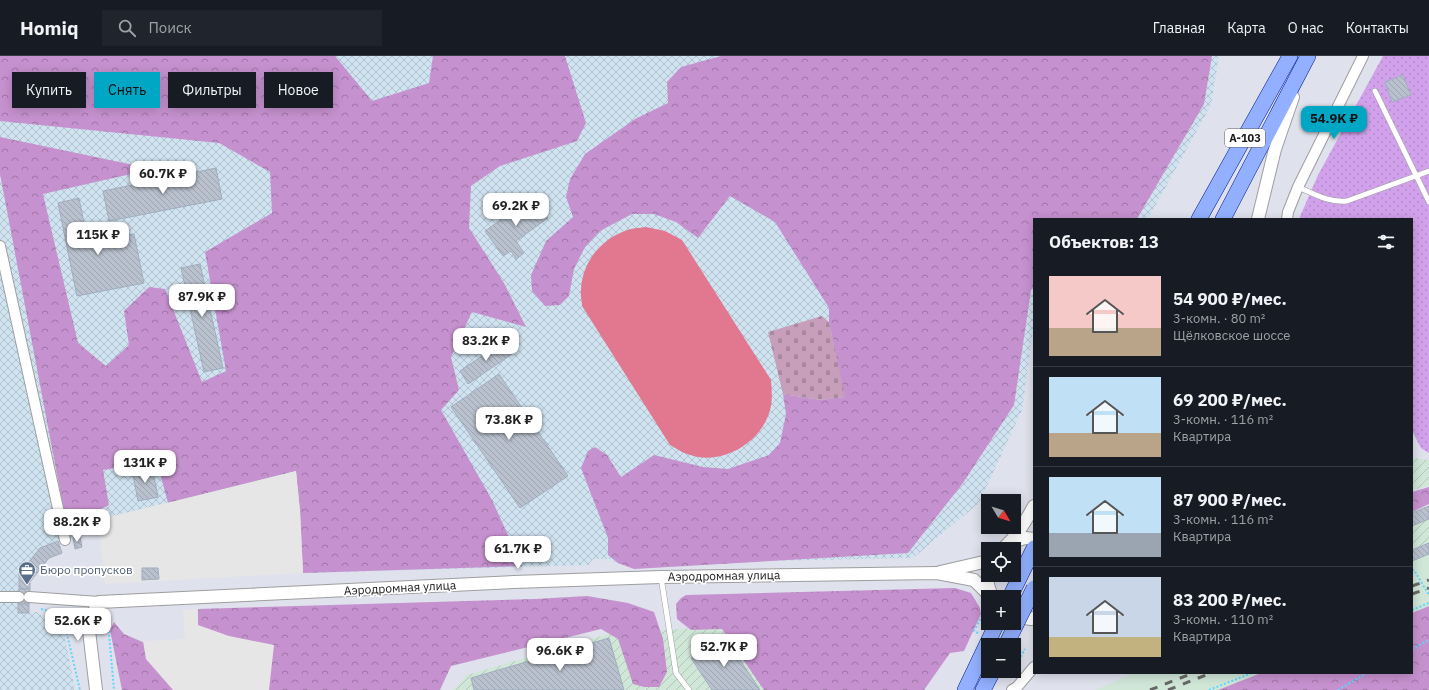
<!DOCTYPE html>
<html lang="ru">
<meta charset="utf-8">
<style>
body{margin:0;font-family:"IBM Plex Sans",sans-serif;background:#20242c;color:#f1f3f6;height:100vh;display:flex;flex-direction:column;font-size:15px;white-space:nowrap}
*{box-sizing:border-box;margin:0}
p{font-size:13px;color:#9ea1a6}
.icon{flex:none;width:22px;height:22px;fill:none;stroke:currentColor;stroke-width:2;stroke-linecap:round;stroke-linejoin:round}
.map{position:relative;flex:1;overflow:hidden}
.side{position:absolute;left:1033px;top:162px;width:380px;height:456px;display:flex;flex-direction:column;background:#171b24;border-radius:0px;box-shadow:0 2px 10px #0003}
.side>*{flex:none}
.hud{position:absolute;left:12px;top:16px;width:380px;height:36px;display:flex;gap:8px}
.needle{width:26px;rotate:128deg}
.buttons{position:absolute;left:981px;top:438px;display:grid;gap:8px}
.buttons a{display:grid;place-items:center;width:40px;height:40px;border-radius:0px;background:#171b24;box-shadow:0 2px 10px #0003;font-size:20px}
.price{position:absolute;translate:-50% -34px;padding:0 9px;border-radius:8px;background:#fff;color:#222;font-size:13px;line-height:26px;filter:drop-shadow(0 1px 2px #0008)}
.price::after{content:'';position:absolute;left:50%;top:24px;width:12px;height:9px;margin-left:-6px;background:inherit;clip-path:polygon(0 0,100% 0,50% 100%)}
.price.current{background:#00a7c5;color:#111}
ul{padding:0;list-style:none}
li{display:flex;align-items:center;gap:12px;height:100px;padding:0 16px}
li+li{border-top:1px solid #363941}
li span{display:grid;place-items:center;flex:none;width:112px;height:80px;border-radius:0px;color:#555}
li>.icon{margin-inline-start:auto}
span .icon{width:48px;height:48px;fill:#fffc;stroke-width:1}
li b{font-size:17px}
h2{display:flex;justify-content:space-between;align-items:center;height:48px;padding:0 16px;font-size:17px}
.pill{padding:0 14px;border-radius:0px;background:#171b24;box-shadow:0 2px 10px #0003;font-size:14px;line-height:36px}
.pill.current{background:#00a7c5;color:#111}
header{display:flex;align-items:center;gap:24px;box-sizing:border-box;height:56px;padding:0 20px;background:#171b24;border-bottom:1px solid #363941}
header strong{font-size:19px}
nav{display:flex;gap:22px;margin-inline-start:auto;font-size:14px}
.search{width:280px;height:36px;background:#20242c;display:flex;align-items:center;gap:10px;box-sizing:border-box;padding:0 14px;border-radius:0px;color:#9ea1a6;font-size:15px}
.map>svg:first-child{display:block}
.industrial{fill:url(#industrial-furrows)}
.military{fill:url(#military-cross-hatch)}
.railway{fill:#d0e7d8}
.forest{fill:url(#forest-crowns)}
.cemetery{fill:url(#cemetery-stones)}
.garden{fill:url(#garden-dots)}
.pitch{fill:#e27790}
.parking{fill:#e6e6e6}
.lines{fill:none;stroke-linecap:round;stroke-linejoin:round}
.stream{stroke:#deb59c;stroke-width:3}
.building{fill:url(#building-back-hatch);stroke:#a1adbf}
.service-casing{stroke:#9e9e9e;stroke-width:6}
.minor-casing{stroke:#9e9e9e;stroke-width:12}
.tertiary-casing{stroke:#9e9e9e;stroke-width:14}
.primary-casing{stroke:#001a91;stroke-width:16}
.path{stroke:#5ed6ff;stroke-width:2;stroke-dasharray:2 2;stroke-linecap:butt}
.service{stroke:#fff;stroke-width:5}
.minor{stroke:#fff;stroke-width:10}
.tertiary{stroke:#fff;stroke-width:12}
.primary{stroke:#92b0ff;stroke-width:15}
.rail{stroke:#686868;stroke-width:3;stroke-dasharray:8 8;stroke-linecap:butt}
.primary-bridge-casing{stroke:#001a91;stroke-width:16;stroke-linecap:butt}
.primary-bridge{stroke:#92b0ff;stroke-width:15}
.labels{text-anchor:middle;stroke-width:3.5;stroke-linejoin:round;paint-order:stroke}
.shield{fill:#fff;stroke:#5f5f5f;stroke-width:1}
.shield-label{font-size:11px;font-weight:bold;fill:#1a1a1a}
.service-label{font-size:12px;fill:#4e5e75;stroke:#fff;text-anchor:start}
.street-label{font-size:12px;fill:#1a1a1a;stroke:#fff}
</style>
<header>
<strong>Homiq</strong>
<div class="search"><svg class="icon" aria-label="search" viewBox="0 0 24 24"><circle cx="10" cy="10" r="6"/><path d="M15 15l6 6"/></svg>Поиск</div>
<nav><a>Главная</a><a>Карта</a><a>О нас</a><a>Контакты</a></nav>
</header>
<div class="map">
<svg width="1429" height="634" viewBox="0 0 1429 634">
<defs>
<pattern id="industrial-furrows" width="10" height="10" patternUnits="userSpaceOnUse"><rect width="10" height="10" fill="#d0e7d8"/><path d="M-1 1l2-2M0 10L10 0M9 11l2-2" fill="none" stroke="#b2c6b9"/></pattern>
<pattern id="military-cross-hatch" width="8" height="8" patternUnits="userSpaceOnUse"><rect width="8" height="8" fill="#d0e3f0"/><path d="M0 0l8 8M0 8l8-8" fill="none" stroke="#b2c2cd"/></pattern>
<pattern id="forest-crowns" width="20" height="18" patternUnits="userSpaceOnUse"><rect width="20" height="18" fill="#c691cf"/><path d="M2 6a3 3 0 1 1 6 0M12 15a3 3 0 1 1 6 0" fill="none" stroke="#a076a7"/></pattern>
<pattern id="cemetery-stones" width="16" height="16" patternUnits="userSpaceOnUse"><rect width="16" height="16" fill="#c79fbb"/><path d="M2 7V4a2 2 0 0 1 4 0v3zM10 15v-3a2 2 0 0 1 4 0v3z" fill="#aa88a0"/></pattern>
<pattern id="garden-dots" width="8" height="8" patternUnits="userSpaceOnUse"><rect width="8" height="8" fill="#d2a1eb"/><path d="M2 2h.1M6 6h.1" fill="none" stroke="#b48ac9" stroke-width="1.8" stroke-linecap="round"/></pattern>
<pattern id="building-back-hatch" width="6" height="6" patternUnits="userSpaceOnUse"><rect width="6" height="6" fill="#b8c1cd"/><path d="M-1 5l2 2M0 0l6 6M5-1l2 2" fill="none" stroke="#9ea5af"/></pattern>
</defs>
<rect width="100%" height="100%" fill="#dfe1ed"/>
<g class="industrial">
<path d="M1412 401 1413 402 1429 404V430L1412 434Z"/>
<path d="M1429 449V499L1412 505V456Z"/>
<path d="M722 570 766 634H453L467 619 608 578Z"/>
</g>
<path class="military" d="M0 0H1219L1211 49 1148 163H1034V267L1022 354 979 447 913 502 618 508 609 503H593L588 509 303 517 300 455 296 415 97 464 80 481 58 485 40 492 19 518 18 557 37 556 64 577 75 634H0Z"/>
<g class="railway">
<path d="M1429 499V565L1412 572V505Z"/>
<path d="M1134 617H1300L1257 634H1095Z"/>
</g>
<g class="forest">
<path d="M0 0H335L372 45 429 27 433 0H565L586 67 577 85 500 110 471 130 469 172 504 227 526 271 472 256 451 301 459 334 441 354 492 444 522 510 303 517 300 455 296 415 168 447 157 406 103 414 109 449 67 471 0 118V81L153 113 43 138 78 287 106 310 129 289 124 255 149 231 165 233 202 326 226 315 205 196 272 157 270 116 219 87 0 65Z"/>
<path d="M721 0H1212L1204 48 1137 163H1034V231L1031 234 1014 349 963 427 908 497 634 513 618 507 608 499V482L581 412 588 395 595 391 607 399 621 421 654 399 703 411 728 413 769 399 780 387 786 358 783 338 820 344 844 341 829 266V252L775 166 730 140 698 182 676 166 654 158H632L600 175 585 191 574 213 569 240 560 249 545 250 532 235 531 219 546 185 573 161 566 141 570 123 585 98 635 63 668 47 667 26 681 11Z"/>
<path d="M1429 431V448L1412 456V436Z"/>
<path d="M955 532 971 537 980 552 981 558 964 595 950 597 924 634H764L722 573 691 574 677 563 676 548 681 542 686 539Z"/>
<path d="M587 540 628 547 654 556 663 583 667 616 659 631H644L633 628 618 583 601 573 451 610 440 634H265L198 571V553L535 543Z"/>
<path d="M1429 550V634H1218L1261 617H1412V557Z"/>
<path d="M114 566 124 578 145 587 174 634H122L110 574Z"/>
</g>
<path class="cemetery" d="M822 260 829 266 845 341 820 344 783 338 768 276Z"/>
<path class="garden" d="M1383 0H1429V397L1421 392 1412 375V163H1299L1318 119Z"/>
<path class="pitch" d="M646 171 665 175 682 184 771 324C772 336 773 349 768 360 756 391 718 410 687 398 681 396 676 392 670 389L582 250C582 245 580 239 581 234 582 207 600 184 625 175 631 172 639 172 646 171Z"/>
<g class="parking">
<path d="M296 415 300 455 303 517 105 528 98 464Z"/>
<path d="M197 553 198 569 229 580 274 589 269 634H173L146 603 143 585 185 583 183 554Z"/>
</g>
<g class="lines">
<path class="stream" d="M1014 494 1018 500 1024 504"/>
</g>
<g class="building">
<path d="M1403 19 1411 39 1392 46 1385 26Z"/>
<path d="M216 112 222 143 109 165 103 135Z"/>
<path d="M533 141 548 162 516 185 524 197 516 203 511 195 503 200 485 175Z"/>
<path d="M79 142 88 187 134 178 144 227 77 240 58 147Z"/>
<path d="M200 208 223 312 204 316 181 212Z"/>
<path d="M504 285 512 298 468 328 460 315Z"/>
<path d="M499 318 568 420 520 452 451 351Z"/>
<path d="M152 410 158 441 138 445 132 414Z"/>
<path d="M1429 450V463L1412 470V457Z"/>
<path d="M80 481 82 491 75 493 73 482Z"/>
<path d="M58 485 62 497 49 502 30 526V533H19V518L40 492Z"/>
<path d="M1429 487V498L1412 505V494Z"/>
<path d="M142 512H158L159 523 142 524Z"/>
<path d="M19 533H30L29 548H18Z"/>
<rect x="18" y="548" width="11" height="9"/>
<path d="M724 580 760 634H712L691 602Z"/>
<path d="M609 582 624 634H474L471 622Z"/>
</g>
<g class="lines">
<g class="service-casing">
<g id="service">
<path d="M1375 35 1429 146"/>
<path d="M1298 131C1314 138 1329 147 1347 145L1429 115"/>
<path d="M661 521 676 617 689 634"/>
</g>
</g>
<g class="minor-casing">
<g id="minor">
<path d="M1287 163 1288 156 1298 131 1363 0"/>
<path d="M0 190 65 484"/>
<path d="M0 541H19"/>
<path d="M29 541 99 546"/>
<path d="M1012 634 1017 631 1034 611"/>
</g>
</g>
<g class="tertiary-casing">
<g id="tertiary">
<path d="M1258 163 1275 93 1293 41"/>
<path d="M1009 487 1025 482 1034 483"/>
<path d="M1002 493C1016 482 1025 466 1034 450"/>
<path d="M940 516 988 505"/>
<path d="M988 519V529L992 541"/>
<path d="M1014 560 1031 563 1034 562"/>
<path d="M96 634 88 566 99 546 514 526 661 521 937 517 974 524 991 541"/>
</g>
</g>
<g class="primary-casing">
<g id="primary">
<path d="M1199 163 1290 0"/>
<path d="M1223 163 1308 0"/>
<path d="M1010 541 1034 492"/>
<path d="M965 634 997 567"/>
<path d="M983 634 993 615"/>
</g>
</g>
<g class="path">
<path d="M1412 514H1414L1429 539"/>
<path d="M41 553 58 557 63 561 80 634"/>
<path d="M1412 554 1429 547"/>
<path d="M107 555 114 634"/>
<path d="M978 577 974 575 982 560"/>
<path d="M1412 593 1429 584"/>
<path d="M1019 594 1017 598 1021 600 1025 593"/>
<path d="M1209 634 1252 617"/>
<path d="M1338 634 1367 617"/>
</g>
<use href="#service" class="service"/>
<use href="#minor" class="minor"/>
<use href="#tertiary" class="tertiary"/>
<use href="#primary" class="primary"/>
<g class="rail">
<path d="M1412 530 1429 524"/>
<path d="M1412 538 1429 532"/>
<path d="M1150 634 1193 617"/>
<path d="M1168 634 1211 617"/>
</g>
<g class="primary-bridge-casing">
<path id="primary-bridge" d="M1006 589 1034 532"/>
</g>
<use href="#primary-bridge" class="primary-bridge"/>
</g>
<defs>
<g id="office-pin" transform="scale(0.9)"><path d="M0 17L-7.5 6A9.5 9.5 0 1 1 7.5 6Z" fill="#5c6f8a" stroke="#fff"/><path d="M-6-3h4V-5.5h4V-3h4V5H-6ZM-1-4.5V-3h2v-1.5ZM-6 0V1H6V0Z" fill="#fff"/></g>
</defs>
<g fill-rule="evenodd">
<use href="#office-pin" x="27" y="514"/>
</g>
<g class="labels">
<rect class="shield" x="1225" y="73" width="40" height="18" rx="3"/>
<g class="shield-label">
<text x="1245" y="86">А-103</text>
</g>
<g class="service-label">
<text x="40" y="518">Бюро пропусков</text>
</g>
<g class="street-label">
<text transform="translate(724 520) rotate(-1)" y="4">Аэродромная улица</text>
<text transform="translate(400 532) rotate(-3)" y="4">Аэродромная улица</text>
</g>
</g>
</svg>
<div class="buttons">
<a><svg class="needle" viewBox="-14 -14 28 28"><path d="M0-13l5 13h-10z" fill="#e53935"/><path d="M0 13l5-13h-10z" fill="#9ea1a6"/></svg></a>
<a><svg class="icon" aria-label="locate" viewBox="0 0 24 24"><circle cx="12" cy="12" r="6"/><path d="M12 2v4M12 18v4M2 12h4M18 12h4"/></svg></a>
<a>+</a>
<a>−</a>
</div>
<b class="price current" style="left:1334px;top:84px">54.9K ₽</b>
<b class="price" style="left:163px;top:139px">60.7K ₽</b>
<b class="price" style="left:516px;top:171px">69.2K ₽</b>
<b class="price" style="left:98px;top:200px">115K ₽</b>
<b class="price" style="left:202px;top:262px">87.9K ₽</b>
<b class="price" style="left:486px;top:306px">83.2K ₽</b>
<b class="price" style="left:509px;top:385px">73.8K ₽</b>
<b class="price" style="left:145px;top:428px">131K ₽</b>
<b class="price" style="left:77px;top:487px">88.2K ₽</b>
<b class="price" style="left:518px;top:514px">61.7K ₽</b>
<b class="price" style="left:78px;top:586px">52.6K ₽</b>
<b class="price" style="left:724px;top:612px">52.7K ₽</b>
<b class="price" style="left:560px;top:616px">96.6K ₽</b>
<div class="hud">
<a class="pill">Купить</a>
<a class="pill current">Снять</a>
<a class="pill">Фильтры</a>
<a class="pill">Новое</a>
</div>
<section class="side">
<h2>Объектов: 13<svg class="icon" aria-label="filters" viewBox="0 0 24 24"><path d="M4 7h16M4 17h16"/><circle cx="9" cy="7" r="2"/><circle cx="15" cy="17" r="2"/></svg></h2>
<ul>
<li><span style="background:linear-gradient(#f6c9c9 65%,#b9a48a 0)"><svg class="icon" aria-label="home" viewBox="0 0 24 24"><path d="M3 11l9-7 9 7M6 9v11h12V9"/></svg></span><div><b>54 900 ₽/мес.</b><p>3-комн. · 80 m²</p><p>Щёлковское шоссе</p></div></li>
<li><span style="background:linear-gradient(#bfe0f5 70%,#b9a48a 0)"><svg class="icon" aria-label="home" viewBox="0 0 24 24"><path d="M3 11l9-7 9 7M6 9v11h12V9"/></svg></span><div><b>69 200 ₽/мес.</b><p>3-комн. · 116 m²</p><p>Квартира</p></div></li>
<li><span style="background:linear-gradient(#bfe0f5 70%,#9aa5b1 0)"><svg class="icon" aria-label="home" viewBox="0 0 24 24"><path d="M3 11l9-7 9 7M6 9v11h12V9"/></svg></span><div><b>87 900 ₽/мес.</b><p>3-комн. · 116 m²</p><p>Квартира</p></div></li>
<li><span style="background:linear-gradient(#c9d6e8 75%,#c2b280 0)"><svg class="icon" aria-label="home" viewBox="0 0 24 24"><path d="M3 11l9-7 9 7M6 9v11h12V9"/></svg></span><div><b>83 200 ₽/мес.</b><p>3-комн. · 110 m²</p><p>Квартира</p></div></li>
</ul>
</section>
</div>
